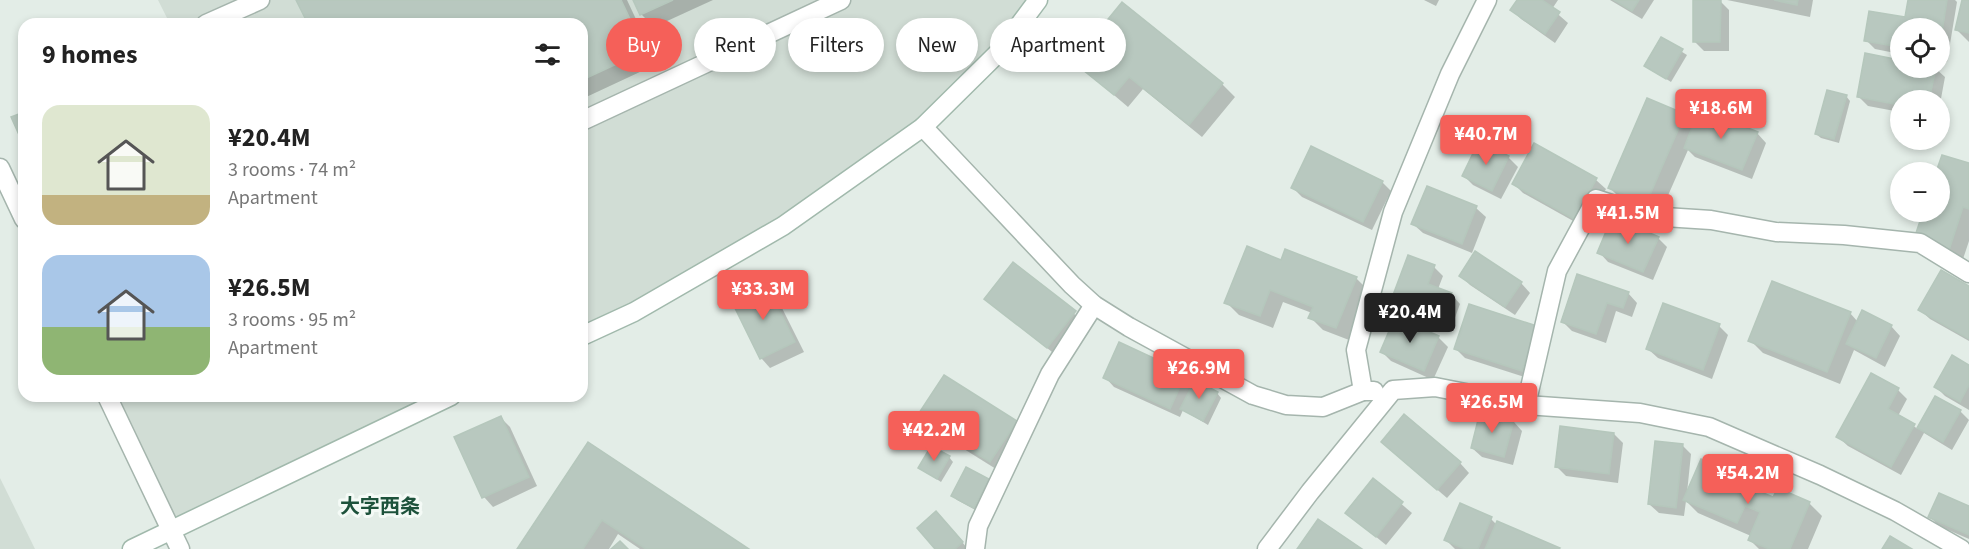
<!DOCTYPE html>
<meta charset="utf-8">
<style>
body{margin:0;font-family:"Source Sans 3","Noto Sans JP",sans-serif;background:#f2f2f2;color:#222;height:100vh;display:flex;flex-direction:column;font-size:22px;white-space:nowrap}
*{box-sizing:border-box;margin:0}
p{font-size:20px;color:#767676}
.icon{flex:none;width:33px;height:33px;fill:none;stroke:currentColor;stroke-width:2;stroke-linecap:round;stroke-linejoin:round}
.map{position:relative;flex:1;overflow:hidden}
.side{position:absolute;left:18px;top:18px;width:570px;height:384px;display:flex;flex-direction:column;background:#fff;border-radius:18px;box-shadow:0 3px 9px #0003}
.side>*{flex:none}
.banner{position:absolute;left:606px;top:18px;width:570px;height:54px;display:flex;gap:12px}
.tools{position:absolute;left:1890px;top:18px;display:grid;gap:12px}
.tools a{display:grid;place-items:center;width:60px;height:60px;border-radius:50%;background:#fff;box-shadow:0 3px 9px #0003;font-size:30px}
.price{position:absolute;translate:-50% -51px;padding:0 14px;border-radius:6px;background:#f56059;color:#fff;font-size:20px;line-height:39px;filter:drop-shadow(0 2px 3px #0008)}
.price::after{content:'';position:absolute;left:50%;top:36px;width:18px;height:14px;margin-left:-9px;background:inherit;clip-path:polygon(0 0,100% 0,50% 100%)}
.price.active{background:#222;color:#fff}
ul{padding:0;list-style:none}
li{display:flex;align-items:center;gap:18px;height:150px;padding:0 24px}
li span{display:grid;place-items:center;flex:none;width:168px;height:120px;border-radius:18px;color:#555}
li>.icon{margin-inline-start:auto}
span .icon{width:72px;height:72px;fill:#fffc;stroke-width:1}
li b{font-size:26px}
h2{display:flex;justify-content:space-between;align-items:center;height:72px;padding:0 24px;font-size:26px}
.chip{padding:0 21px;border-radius:27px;background:#fff;box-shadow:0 3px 9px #0003;font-size:21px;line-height:54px}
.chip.active{background:#f56059;color:#fff}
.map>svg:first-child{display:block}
.built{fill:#d1ddd5}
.shadow{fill:#0003}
.building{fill:#b8c8bf;stroke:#b5c7bc;stroke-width:1.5}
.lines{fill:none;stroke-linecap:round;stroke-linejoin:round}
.lane-casing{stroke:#a5b5ad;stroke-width:21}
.street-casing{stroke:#a5b5ad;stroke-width:21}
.secondary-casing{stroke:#a1b9ac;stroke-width:21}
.lane{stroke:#fff;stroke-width:18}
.street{stroke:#fff;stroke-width:18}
.secondary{stroke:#fff;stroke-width:18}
.labels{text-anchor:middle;stroke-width:6;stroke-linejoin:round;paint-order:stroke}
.quarter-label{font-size:20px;font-weight:bold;fill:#1d523b;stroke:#f4faf6}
</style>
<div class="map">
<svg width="1969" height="549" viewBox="0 0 1969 549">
<rect width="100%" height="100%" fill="#e3ede7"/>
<g class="built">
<path d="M158 0H1038L923 127 783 226 582 336V24H170Z"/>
<path d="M107 396H451L171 531Z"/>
<path d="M0 478 35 549H0Z"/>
</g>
<g class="shadow">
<path d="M298 0H627L657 64 582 99V24H310Z"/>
<path d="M635 0H713L654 27 641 14Z"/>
<path d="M1424 0H1439L1436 6Z"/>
<path d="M1519 0H1558L1552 9 1568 23 1555 43 1521 19 1512 10Z"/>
<path d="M1610 0H1654L1642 19Z"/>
<path d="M1727 0H1813L1810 17Z"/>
<path d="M1910 0H1955L1957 2 1947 62 1940 61V28H1900V54L1875 49 1866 40 1906 19Z"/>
<path d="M1963 0H1969V42L1957 30Z"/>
<path d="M1720 1 1729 10V51H1704L1694 41Z"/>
<path d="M1661 39 1687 55 1671 82 1646 66Z"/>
<path d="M1866 55 1900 61V68H1935L1945 77 1940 104V100H1900V112L1868 106 1858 96Z"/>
<path d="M1075 62 1222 84 1235 97 1202 137 1143 89 1128 107Z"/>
<path d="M1846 96 1850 101 1839 143 1821 138 1816 134Z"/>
<path d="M1684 115 1694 126 1757 133 1766 143 1752 179 1695 157 1688 150 1659 216 1623 201 1610 188Z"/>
<path d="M1535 145 1596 180 1606 189 1584 227 1523 193 1513 183Z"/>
<path d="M1943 156 1969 165V241L1962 262 1916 238 1925 212H1940V172H1937Z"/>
<path d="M1508 157 1518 167 1501 199 1473 185 1464 176Z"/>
<path d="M1382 182 1391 191 1372 230 1302 197 1293 188Z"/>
<path d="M1428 188 1476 208 1486 217 1472 253 1423 233 1413 224Z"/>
<path d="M1658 238 1667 247 1653 280 1608 262 1599 252Z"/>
<path d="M1282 262 1356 278 1369 291 1349 340 1323 330 1310 317 1312 313 1283 302 1273 328 1239 315 1226 302Z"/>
<path d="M1013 264 1084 322 1057 356 986 299Z"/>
<path d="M1434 267 1443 276 1438 289 1451 294 1460 304 1453 323 1404 304 1395 295Z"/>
<path d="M1461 276 1521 283 1530 293 1515 315 1470 285Z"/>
<path d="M766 285 775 294 804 352 770 368 761 358Z"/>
<path d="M1969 288V341L1930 319 1920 310Z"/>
<path d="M1628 293 1637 303 1632 317 1616 311 1606 343 1572 331 1563 322Z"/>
<path d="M1850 313 1858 322 1891 326 1900 336 1885 367 1854 350 1840 384 1763 353 1750 340Z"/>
<path d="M1719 326 1728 335 1712 379 1658 358 1648 349Z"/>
<path d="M1536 327 1531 379 1465 358 1456 349Z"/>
<path d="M1438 337 1448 347 1433 380 1391 361 1382 352Z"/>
<path d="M1120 344 1186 375 1195 384 1217 393 1221 398 1208 425 1183 410 1180 417 1114 387 1105 377Z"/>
<path d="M1969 366V410L1945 396 1936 387Z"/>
<path d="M1898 390 1907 399 1898 416 1918 429 1936 398 1960 411 1969 420 1952 450 1924 433 1901 475 1848 446 1838 437Z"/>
<path d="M919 416 1016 422 1029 435 1004 474 932 429Z"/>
<path d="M501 418 510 427 537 486 493 507 484 497 456 438Z"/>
<path d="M1513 421 1522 431 1513 465 1482 457 1472 448Z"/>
<path d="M1614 434 1623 443 1618 483 1566 476 1556 466Z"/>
<path d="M588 445 746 549H640L618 534 609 549H518Z"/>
<path d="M1682 445 1691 454 1687 493 1753 483 1765 496 1774 499 1809 503 1822 516 1808 549H1759L1749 539 1751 536 1698 513 1686 501 1684 516 1659 513 1649 504Z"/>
<path d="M1392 451 1460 463 1469 473 1447 498Z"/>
<path d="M949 457 953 462 941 482 920 468Z"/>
<path d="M967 469 988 481 993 485 979 512 957 500 953 496Z"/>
<path d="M1373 480 1412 513 1386 545 1347 513Z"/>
<path d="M1969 508V539L1939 526 1930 517Z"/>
<path d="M1491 519 1497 525 1558 549H1455L1446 540Z"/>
<path d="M945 522 968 549H937Z"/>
</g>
<g class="building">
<path d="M296 0H621L645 51 582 80V24H308Z"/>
<path d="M633 0H673L640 15Z"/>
<path d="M1517 0H1542L1560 12 1545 34 1510 10Z"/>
<path d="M1614 0H1639L1632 11Z"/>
<path d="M1693 0H1721L1720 42H1693Z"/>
<path d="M1774 0H1798L1797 5Z"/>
<path d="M1908 0H1947L1940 45V28H1900V47L1864 41 1869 11 1905 17Z"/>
<path d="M1962 0H1969V33L1955 30Z"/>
<path d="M1122 2 1223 83 1189 125 1129 77 1114 95 1073 62Z"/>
<path d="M1661 37 1683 49 1666 79 1644 66Z"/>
<path d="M1865 53 1900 60V68H1936L1929 100H1900V105L1857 97Z"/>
<path d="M1827 90 1847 95 1834 139 1815 134Z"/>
<path d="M1647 98 1685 114 1646 204 1608 188Z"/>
<path d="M1699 109 1758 132 1742 170 1684 148Z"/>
<path d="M24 112V146L11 117Z"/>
<path d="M1479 141 1509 156 1492 191 1462 176Z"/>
<path d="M1534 143 1597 178 1574 219 1512 184Z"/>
<path d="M1311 146 1383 181 1363 222 1291 188Z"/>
<path d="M1942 155 1969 163V209L1963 207 1949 250 1914 239 1923 212H1940V172H1936Z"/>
<path d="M1427 186 1477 206 1462 244 1411 224Z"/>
<path d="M1612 217 1659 237 1643 272 1597 253Z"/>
<path d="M1247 246 1281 260 1285 249 1357 277 1336 328 1308 318 1313 307 1270 290 1260 316 1224 303Z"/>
<path d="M1475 251 1522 282 1505 307 1459 276Z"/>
<path d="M1408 255 1435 265 1428 284 1452 293 1443 315 1393 295Z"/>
<path d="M1013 262 1076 311 1047 348 984 299Z"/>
<path d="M1941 270 1969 286V339L1918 310Z"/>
<path d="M1577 274 1629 292 1623 308 1607 303 1596 334 1561 322Z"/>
<path d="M1772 281 1851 312 1827 372 1748 341Z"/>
<path d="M766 283 795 342 760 359 731 300Z"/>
<path d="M1663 303 1720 324 1703 370 1646 349Z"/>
<path d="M1469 304 1537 326 1522 371 1454 349Z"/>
<path d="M1862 310 1892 325 1876 358 1846 344Z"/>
<path d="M1395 317 1439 336 1424 371 1380 352Z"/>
<path d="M1119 342 1186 373 1170 409 1103 378Z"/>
<path d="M1952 355 1969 365V385L1960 402 1934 387Z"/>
<path d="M1871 373 1899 388 1888 409 1915 424 1891 467 1836 437Z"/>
<path d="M944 375 1017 421 990 462 917 416Z"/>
<path d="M1195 380 1218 392 1203 421 1180 409Z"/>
<path d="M1935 396 1961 410 1943 442 1917 428Z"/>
<path d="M1480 412 1514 420 1504 457 1471 448Z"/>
<path d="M1404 414 1461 462 1437 490 1381 442Z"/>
<path d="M501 416 529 477 482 498 454 437Z"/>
<path d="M1560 426 1614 433 1609 474 1555 467Z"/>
<path d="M1655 441 1683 444 1676 508 1648 504Z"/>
<path d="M588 442 749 549H646L602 520 583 549H517Z"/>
<path d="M931 446 950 456 937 479 918 468Z"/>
<path d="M1701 459 1753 481 1751 488 1773 497 1778 488 1810 502 1790 549H1769L1748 540 1760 512 1745 506 1737 523 1683 500Z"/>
<path d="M966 467 989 479 974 508 951 496Z"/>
<path d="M1373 478 1403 502 1376 537 1345 513Z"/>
<path d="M1939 493 1969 506V535L1928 517Z"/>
<path d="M1460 503 1492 517 1478 549H1465L1444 540Z"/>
<path d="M936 511 963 542 955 549H935L917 528Z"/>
<path d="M1318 519 1362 549H1297Z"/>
<path d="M1497 521 1560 548 1559 549H1485Z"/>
<path d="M1890 536 1912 549H1882Z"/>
<path d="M620 541 628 549H611Z"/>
</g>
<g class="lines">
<g class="lane-casing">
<g id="lane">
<path d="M206 24 260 0"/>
<path d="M582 121 841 0"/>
</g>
</g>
<g class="street-casing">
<g id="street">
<path d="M923 127 1072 285 1094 305 1129 327 1253 395 1286 405 1323 407 1363 391"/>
<path d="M0 168 24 219"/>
<path d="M1374 391H1363L1356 350 1393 212 1450 74 1487 0"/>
<path d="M107 396 180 549"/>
<path d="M1526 405 1557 271 1596 199 1649 216 1711 220 1776 232 1844 235 1920 243 1969 273"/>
<path d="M975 549 978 526 1050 374 1094 305"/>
<path d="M1267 549 1310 492 1393 390 1435 387 1526 405 1640 413 1709 427 1820 475 1895 511 1961 549"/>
</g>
</g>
<g class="secondary-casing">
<g id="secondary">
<path d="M582 336 634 312 783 226 923 127 1000 51 1038 0"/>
<path d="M132 549 451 396"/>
</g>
</g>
<use href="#lane" class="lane"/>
<use href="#street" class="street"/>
<use href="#secondary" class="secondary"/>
</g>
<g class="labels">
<g class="quarter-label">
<text x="380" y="513">大字西条</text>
</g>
</g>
</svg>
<div class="tools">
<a><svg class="icon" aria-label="locate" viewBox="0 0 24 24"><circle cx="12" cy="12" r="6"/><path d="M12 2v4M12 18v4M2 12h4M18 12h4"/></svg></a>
<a>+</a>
<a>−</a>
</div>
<b class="price" style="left:1721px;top:140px">¥18.6M</b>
<b class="price" style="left:1486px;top:166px">¥40.7M</b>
<b class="price" style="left:1628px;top:245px">¥41.5M</b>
<b class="price" style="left:763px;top:321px">¥33.3M</b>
<b class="price active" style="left:1410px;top:344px">¥20.4M</b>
<b class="price" style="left:1199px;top:400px">¥26.9M</b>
<b class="price" style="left:1492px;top:434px">¥26.5M</b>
<b class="price" style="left:934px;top:462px">¥42.2M</b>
<b class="price" style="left:1748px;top:505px">¥54.2M</b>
<div class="banner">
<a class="chip active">Buy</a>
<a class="chip">Rent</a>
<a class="chip">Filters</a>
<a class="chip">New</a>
<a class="chip">Apartment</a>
</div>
<section class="side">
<h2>9 homes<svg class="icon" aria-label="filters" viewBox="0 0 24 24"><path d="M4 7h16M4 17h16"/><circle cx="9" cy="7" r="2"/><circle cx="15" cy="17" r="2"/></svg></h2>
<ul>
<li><span style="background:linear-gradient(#dfe7d0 75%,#c2b280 0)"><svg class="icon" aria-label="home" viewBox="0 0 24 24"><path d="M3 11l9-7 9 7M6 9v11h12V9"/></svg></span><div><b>¥20.4M</b><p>3 rooms · 74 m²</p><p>Apartment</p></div></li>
<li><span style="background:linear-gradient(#a9c7e8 60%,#8fb573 0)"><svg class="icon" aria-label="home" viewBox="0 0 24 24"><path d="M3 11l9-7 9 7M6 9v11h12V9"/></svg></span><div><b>¥26.5M</b><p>3 rooms · 95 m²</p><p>Apartment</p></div></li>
</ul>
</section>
</div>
